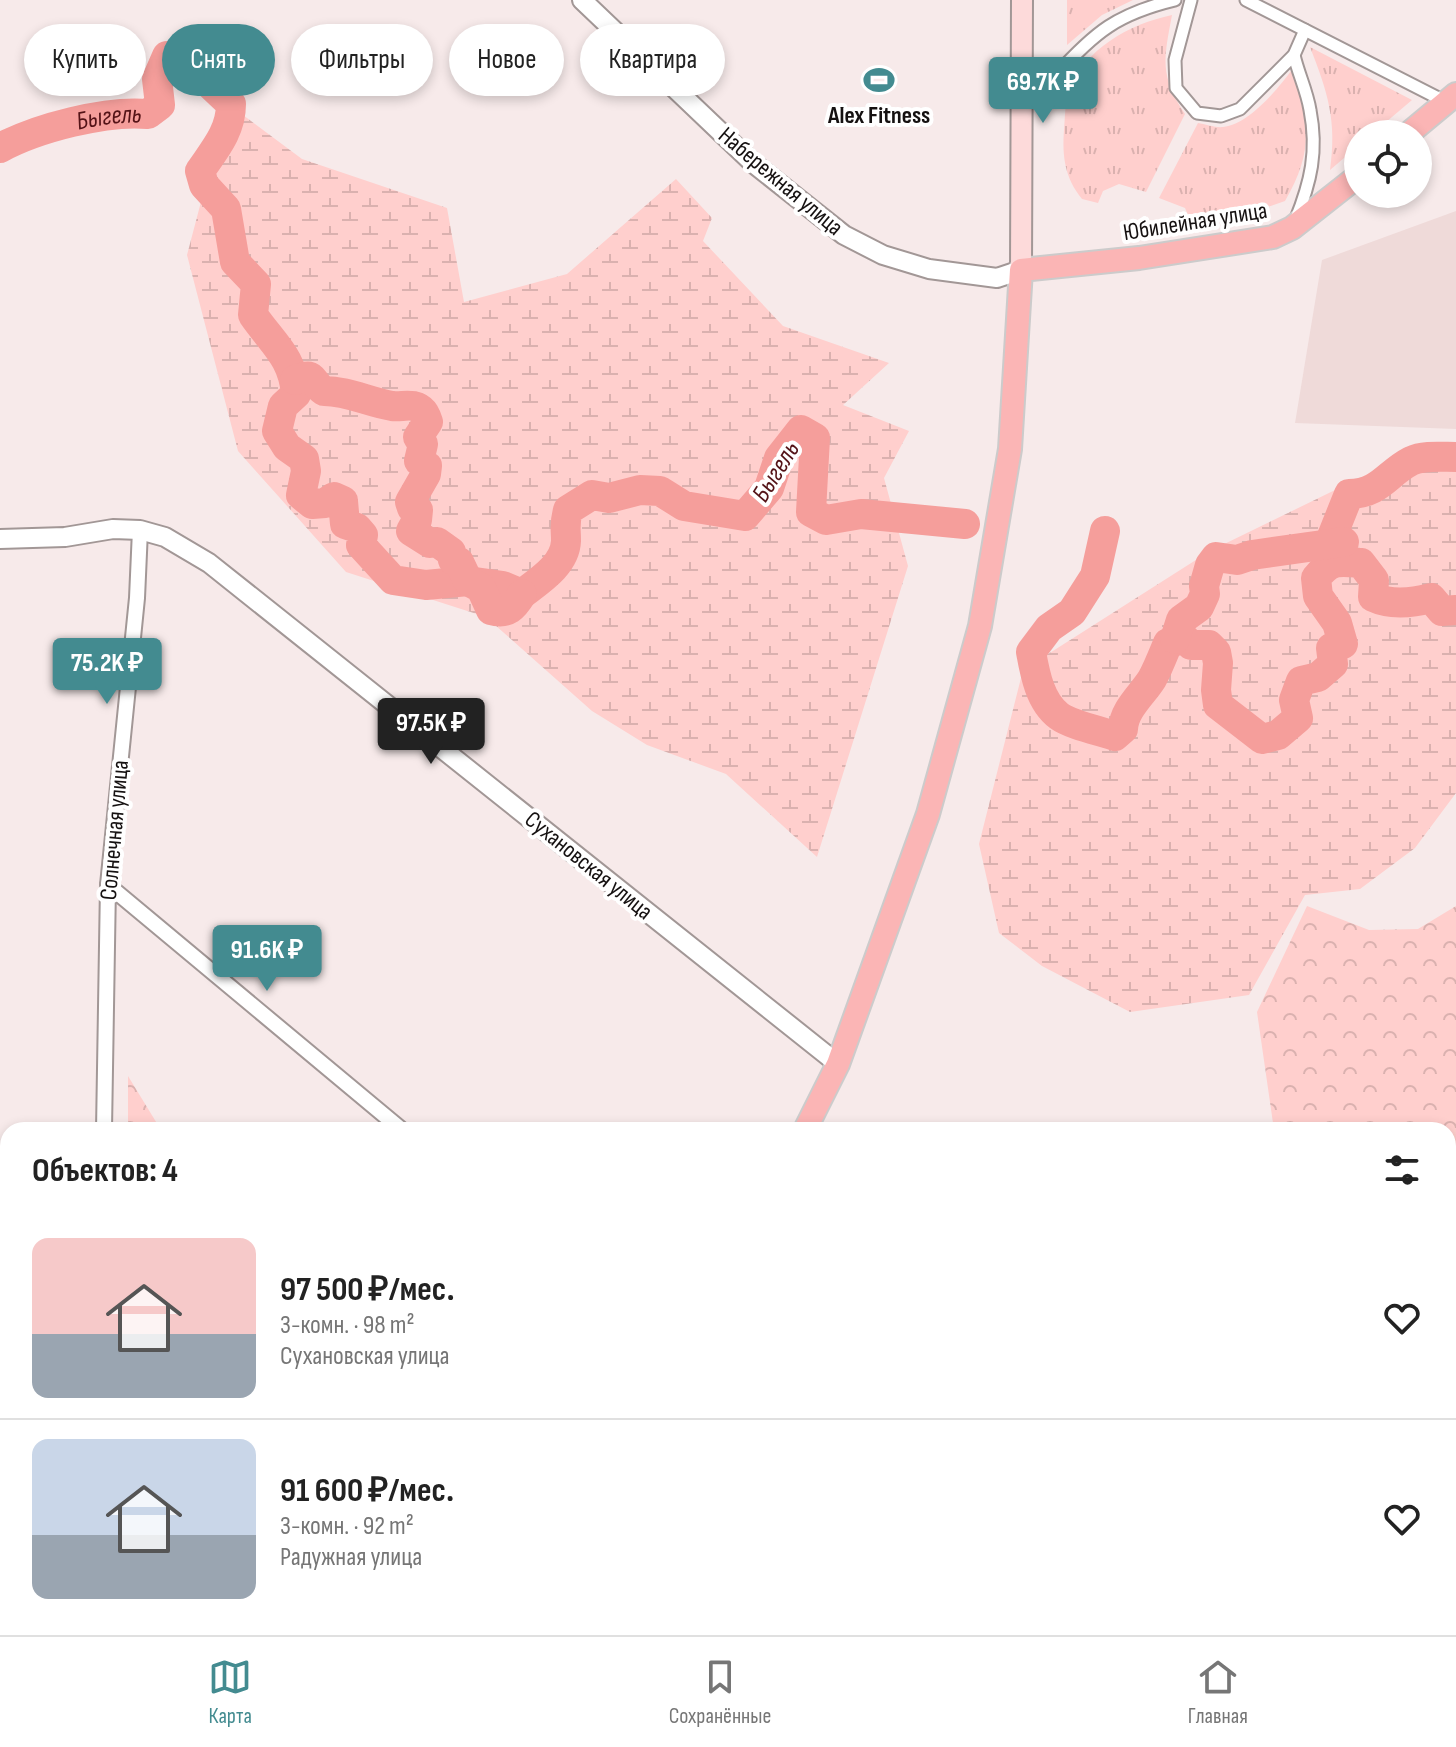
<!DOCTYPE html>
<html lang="ru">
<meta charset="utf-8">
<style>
body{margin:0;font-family:"Sofia Sans Condensed",sans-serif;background:#f2f2f2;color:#222;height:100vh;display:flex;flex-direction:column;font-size:30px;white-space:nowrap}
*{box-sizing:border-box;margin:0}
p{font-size:26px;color:#767676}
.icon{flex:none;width:44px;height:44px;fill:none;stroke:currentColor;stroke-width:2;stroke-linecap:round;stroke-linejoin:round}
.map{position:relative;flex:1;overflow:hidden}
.drawer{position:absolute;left:0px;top:1122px;width:1456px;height:514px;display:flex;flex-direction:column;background:#fff;border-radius:24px 24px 0 0;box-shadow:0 4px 12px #0003}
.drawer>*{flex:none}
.guide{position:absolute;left:24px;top:24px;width:800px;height:72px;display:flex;gap:16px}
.controls{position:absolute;left:1344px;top:120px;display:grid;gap:16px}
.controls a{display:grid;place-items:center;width:88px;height:88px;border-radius:50%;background:#fff;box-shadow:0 4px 12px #0003;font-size:40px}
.price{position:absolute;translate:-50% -68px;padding:0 18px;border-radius:8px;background:#438b90;color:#fff;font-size:26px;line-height:52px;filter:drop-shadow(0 2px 4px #0008)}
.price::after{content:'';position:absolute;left:50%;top:48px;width:24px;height:18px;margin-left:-12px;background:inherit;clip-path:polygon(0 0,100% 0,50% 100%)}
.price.current{background:#222;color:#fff}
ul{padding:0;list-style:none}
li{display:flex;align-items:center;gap:24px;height:200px;padding:0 32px}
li+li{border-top:2px solid #e0e0e0}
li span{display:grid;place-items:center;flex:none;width:224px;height:160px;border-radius:16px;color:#555}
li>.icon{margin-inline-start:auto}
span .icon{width:96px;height:96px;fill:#fffc;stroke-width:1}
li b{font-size:34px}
h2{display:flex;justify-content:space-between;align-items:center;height:96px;padding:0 32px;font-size:34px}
.chip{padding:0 28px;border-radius:36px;background:#fff;box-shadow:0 4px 12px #0003;font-size:28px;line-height:72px}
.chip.current{background:#438b90;color:#fff}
.menu{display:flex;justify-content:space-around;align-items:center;height:112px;border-top:2px solid #e0e0e0;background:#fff;font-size:22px;color:#767676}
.menu a{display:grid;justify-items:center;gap:4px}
.menu .current{color:#438b90}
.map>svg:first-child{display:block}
.built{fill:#efdad9}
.grass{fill:url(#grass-tufts)}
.forest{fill:url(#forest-crowns)}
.wetland{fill:url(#wetland-marsh)}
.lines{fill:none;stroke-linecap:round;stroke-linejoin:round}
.river{stroke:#f59e9b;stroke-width:30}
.pedestrian-casing{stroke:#a29796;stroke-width:15}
.minor-casing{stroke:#a29796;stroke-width:18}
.tertiary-casing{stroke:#a29796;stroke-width:22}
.secondary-casing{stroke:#a29796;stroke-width:24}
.primary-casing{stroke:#cccbcb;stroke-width:26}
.pedestrian{stroke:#fff;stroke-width:11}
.minor{stroke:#fff;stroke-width:14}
.tertiary{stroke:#fff;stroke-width:18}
.secondary{stroke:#fddada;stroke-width:20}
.primary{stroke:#fbb5b5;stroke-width:22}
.labels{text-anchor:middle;stroke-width:8;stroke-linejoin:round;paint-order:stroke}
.poi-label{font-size:24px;font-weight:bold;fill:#151111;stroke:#fff}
.street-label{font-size:24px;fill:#151111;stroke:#fff}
.water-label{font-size:26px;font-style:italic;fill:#541317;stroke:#fff}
</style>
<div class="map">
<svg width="1456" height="1635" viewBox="0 0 1456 1635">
<defs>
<pattern id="grass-tufts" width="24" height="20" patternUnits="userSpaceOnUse" patternTransform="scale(2)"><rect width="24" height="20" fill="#ffcfcd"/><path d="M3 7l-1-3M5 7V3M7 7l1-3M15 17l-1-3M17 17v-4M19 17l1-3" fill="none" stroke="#dab1af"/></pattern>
<pattern id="forest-crowns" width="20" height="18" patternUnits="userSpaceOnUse" patternTransform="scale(2)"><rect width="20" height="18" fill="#ffcfcd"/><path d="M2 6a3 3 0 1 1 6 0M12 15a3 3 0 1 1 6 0" fill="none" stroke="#dab1af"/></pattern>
<pattern id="wetland-marsh" width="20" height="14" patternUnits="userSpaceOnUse" patternTransform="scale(2)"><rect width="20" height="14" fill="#ffcfcd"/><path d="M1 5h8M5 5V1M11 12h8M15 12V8" fill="none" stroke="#dab1af"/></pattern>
</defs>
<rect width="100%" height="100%" fill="#f7eaea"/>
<path class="built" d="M1456 211V429L1295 423 1322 260Z"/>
<g class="grass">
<path d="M1067 0H1133L1102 15 1067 45Z"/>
<path d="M1172 15C1164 58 1159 75 1185 114L1146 192 1119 184 1103 191 1098 203 1082 199C1065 178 1062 157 1064 130 1065 119 1065 104 1068 93 1084 49 1129 24 1172 15Z"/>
<path d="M1310 47 1412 100 1372 134H1358V146L1330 170C1337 121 1328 93 1310 47Z"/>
<path d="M1291 71C1311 122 1313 153 1285 201L1209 227H1193L1185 208 1159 198 1198 123C1205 124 1216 128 1223 127 1248 125 1277 90 1291 71Z"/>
</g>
<g class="forest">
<path d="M1307 906 1369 930 1418 929 1456 906V1385L1448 1380V1130H1274L1257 1012Z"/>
<path d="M128 1076 161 1130H128Z"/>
<path d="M0 1598H8V1628H93V1635H0Z"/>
</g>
<g class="wetland">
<path d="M227 103 302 159 447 208 464 302 567 274 676 179 712 218 703 241 783 326 889 363 843 405 909 431 884 478 908 566 817 857 726 774 647 745 592 711 486 617 346 572 238 451 187 255Z"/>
<path d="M1456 448V793L1415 848 1360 889 1305 895 1249 995 1130 1012 1042 966 999 933 979 844 1023 670 1210 551 1413 452Z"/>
</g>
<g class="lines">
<g class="river">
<path d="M197 72 231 104C231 131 215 149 200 171L204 185 226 209 235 262 256 284 253 315C273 344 293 357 296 394L283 406 277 431 287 447 304 459 306 471 301 495 312 504 325 503 334 497 343 501 345 524 357 528 363 535 361 545 393 580 426 585 468 581 503 586 522 594C539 581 565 565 566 541 566 527 564 525 568 510L592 495 609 498 640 490 660 491 684 506 745 516 769 488 779 458 801 430 815 438 811 512 826 520 861 514 965 524"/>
<path id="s1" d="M0 148C37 128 106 110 148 114L160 105 157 79 167 56 176 60"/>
<path d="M295 380C317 371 309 381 324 391 348 391 368 402 392 406 400 407 410 404 417 407 424 410 426 416 428 422L418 437 423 444 419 461 427 466 426 474 410 502 412 508 418 510 417 520 411 531 430 543 437 542 451 552 453 560 459 562 468 581 481 588 491 610C508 615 514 607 522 594"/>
<path d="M1105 531 1095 576 1072 612 1049 628 1031 652C1035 674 1040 702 1059 716 1071 725 1101 731 1115 736L1123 729C1124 709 1142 695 1152 679 1158 668 1163 655 1168 643L1185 639 1191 645H1209L1216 652 1218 663 1216 690 1218 705 1262 739 1278 735 1298 718 1294 700 1301 681 1318 677 1333 664 1331 648 1343 644 1337 623 1318 596 1316 578C1331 559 1339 561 1361 563L1374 580 1373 597C1390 605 1412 603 1431 598L1442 611 1456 610"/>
<path d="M1329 544 1349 494C1381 493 1386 474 1411 461 1424 455 1441 457 1456 457"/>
<path d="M1175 639 1181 620 1199 607 1205 594 1204 586 1210 565 1216 557 1237 560 1252 555 1344 542H1341"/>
</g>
<g class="pedestrian-casing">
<g id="pedestrian">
<path d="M1191 0 1175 60 1176 88 1197 113 1221 116 1240 109 1294 55 1305 30"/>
<path d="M1246 0 1446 102"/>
<path d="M1294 55C1298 73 1307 91 1310 110 1318 151 1311 182 1295 221"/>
<path d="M1056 75C1095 32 1117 14 1175 0"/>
</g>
</g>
<g class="minor-casing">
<g id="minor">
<path d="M108 885 402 1130"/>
<path d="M104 1130 108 885 137 598 140 530"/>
<path d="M0 1412 8 1411"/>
<path d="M108 1628V1635"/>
</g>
</g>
<g class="tertiary-casing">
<g id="tertiary">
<path d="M582 0 753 163 844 235 883 255 929 269 997 278 1021 270"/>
<path d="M0 539 65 537 113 529 140 530 165 537 209 563 838 1064"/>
</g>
</g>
<g class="secondary-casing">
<path id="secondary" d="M1021 270 1022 0"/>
</g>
<g class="primary-casing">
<g id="primary">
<path d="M1408 134 1456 94"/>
<path d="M805 1130 838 1064 928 814 980 626 1010 449 1021 270 1139 258 1273 237 1292 228 1358 176"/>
<path d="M553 1635 556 1628"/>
</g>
</g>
<use href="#pedestrian" class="pedestrian"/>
<use href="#minor" class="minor"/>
<use href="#tertiary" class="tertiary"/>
<use href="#secondary" class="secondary"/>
<use href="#primary" class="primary"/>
</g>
<defs>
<g id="stadium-bare" transform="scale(2.4)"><path d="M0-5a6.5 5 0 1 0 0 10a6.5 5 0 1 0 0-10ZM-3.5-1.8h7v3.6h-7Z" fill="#438b90" stroke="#fff" stroke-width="2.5" paint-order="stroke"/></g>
</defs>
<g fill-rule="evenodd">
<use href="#stadium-bare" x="879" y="80"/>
</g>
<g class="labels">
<g class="poi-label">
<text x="879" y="123">Alex Fitness</text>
</g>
<g class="street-label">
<text transform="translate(781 181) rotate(40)" y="8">Набережная улица</text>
<text transform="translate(1195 221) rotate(-9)" y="8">Юбилейная улица</text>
<text transform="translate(114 830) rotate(-85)" y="8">Солнечная улица</text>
<text transform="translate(589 865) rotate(39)" y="8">Сухановская улица</text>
</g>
<g class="water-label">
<text dy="9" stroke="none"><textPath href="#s1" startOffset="114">Быгель</textPath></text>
<text transform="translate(775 471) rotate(-58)" y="9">Быгель</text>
</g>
</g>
</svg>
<div class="controls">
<a><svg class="icon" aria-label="locate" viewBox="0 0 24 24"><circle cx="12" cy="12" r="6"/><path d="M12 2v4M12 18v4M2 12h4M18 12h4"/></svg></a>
</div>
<b class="price" style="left:1043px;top:125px">69.7K ₽</b>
<b class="price" style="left:107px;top:706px">75.2K ₽</b>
<b class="price current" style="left:431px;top:766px">97.5K ₽</b>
<b class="price" style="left:267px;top:993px">91.6K ₽</b>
<div class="guide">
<a class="chip">Купить</a>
<a class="chip current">Снять</a>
<a class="chip">Фильтры</a>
<a class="chip">Новое</a>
<a class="chip">Квартира</a>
</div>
<section class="drawer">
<h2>Объектов: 4<svg class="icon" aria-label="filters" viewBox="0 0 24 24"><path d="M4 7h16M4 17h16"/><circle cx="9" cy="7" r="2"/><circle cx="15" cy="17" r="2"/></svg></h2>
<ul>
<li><span style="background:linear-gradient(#f6c9c9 60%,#9aa5b1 0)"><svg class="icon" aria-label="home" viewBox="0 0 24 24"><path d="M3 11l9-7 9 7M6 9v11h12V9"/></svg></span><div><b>97 500 ₽/мес.</b><p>3-комн. · 98 m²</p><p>Сухановская улица</p></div><svg class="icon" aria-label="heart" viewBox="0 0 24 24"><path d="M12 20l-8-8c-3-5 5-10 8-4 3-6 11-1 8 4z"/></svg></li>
<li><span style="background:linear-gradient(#c9d6e8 60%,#9aa5b1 0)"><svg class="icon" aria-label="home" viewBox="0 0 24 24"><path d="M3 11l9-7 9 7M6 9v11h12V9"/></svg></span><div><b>91 600 ₽/мес.</b><p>3-комн. · 92 m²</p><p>Радужная улица</p></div><svg class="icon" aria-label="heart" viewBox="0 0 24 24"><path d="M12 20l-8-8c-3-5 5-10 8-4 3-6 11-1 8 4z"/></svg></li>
</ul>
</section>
</div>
<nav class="menu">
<a class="current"><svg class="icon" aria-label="map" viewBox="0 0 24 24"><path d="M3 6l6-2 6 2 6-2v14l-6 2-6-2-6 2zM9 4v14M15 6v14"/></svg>Карта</a>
<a><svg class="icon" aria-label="saved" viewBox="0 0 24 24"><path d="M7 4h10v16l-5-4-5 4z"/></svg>Сохранённые</a>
<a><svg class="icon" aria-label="home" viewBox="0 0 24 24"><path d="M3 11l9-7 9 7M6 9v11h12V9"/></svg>Главная</a>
</nav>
